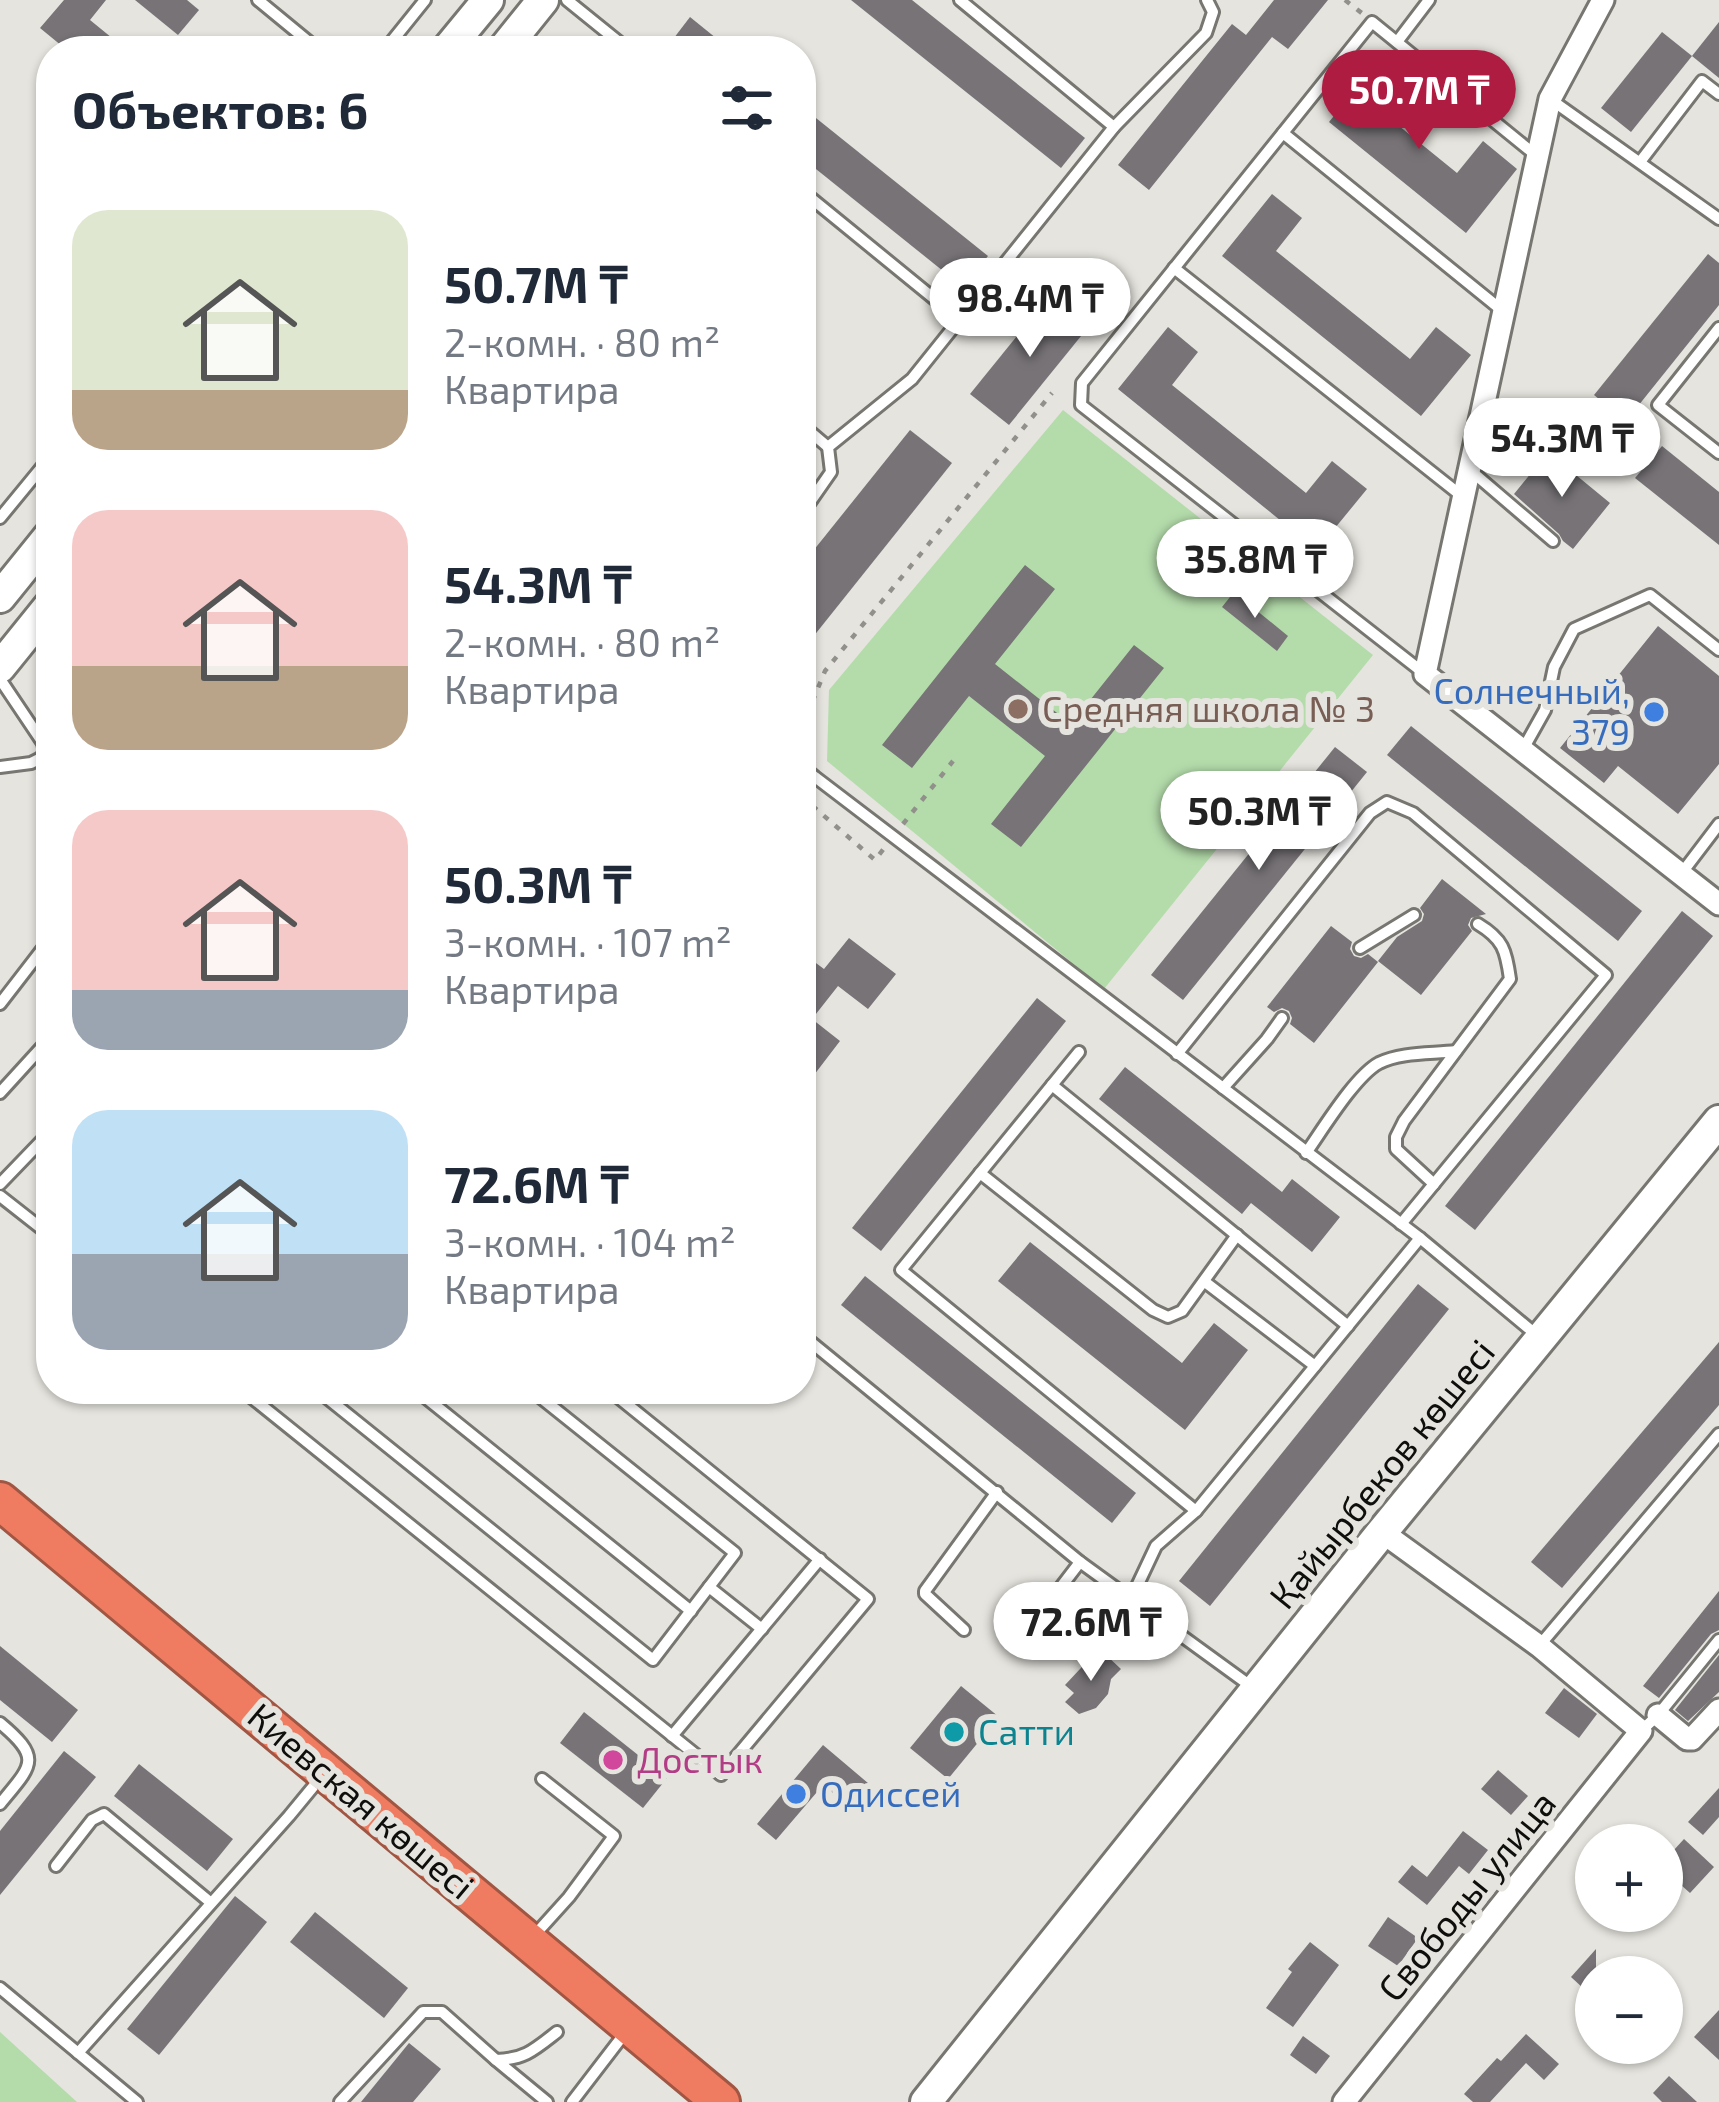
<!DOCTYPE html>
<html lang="ru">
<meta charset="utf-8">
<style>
body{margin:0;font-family:"Exo 2",sans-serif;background:#f6f6f7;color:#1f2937;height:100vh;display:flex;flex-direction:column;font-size:45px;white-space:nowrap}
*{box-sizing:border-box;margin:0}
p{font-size:39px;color:#747a83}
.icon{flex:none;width:66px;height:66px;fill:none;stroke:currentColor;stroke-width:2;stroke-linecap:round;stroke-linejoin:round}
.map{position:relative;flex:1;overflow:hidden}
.drawer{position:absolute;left:36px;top:36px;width:780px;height:1368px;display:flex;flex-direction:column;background:#fff;border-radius:48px;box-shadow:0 3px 9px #0004}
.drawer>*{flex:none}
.tools{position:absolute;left:1575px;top:1824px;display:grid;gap:24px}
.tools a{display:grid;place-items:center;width:108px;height:108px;border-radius:50%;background:#fff;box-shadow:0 3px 9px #0004;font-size:60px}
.price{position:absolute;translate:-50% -102px;padding:0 27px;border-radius:42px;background:#fff;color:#222;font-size:39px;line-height:78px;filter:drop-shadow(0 3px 6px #0008)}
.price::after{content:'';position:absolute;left:50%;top:72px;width:36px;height:27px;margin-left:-18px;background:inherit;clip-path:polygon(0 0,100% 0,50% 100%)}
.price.selected{background:#af1c42;color:#fff}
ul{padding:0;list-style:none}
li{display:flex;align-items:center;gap:36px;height:300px;padding:0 36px}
li span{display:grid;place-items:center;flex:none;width:336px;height:240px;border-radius:36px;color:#555}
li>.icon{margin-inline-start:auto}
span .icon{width:144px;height:144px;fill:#fffc;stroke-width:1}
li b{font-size:51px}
h2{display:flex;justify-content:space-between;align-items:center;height:144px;padding:0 36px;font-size:51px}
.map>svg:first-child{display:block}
.green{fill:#b4dcab}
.building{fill:#777377}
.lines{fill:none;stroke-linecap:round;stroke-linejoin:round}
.lane-casing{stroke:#777670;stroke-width:16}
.street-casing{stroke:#777670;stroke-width:27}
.secondary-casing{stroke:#777670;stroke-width:36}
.highway-casing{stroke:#a05643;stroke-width:42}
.path{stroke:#91908b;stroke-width:4.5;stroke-dasharray:6 9;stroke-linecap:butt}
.lane{stroke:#fff;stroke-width:10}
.street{stroke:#fff;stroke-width:21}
.secondary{stroke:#fff;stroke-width:30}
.highway{stroke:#ef7c60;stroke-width:36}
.education-dot{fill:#8d6e63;stroke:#e5e4de;stroke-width:4.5}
.shop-dot{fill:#3f7fe0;stroke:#e5e4de;stroke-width:4.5}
.culture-dot{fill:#0f9aa8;stroke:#e5e4de;stroke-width:4.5}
.hotel-dot{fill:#d1479c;stroke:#e5e4de;stroke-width:4.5}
.labels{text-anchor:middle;stroke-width:12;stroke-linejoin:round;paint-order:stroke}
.shop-label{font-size:36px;fill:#366cbe;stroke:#e5e4de;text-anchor:end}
.education-label{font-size:36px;fill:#785e54;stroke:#e5e4de;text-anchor:start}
.street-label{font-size:36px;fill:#0e0e0c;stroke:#e5e4de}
.culture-label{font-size:36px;fill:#0d838f;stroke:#e5e4de;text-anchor:start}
.hotel-label{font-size:36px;fill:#b23c85;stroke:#e5e4de;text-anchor:start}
</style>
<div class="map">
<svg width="1719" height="2102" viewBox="0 0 1719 2102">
<rect width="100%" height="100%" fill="#e5e4de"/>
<g class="green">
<path d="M1063 410 1373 655 1104 989 827 761 829 690Z"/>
<path d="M0 2032 77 2102H0Z"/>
</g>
<g class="building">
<path d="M64 0H106L90 20 128 51H68L40 28Z"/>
<path d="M135 0H187L199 10 178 35Z"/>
<path d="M851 0H912L1085 138 1061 168Z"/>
<path d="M1274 0H1328L1288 49 1272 37 1149 190 1118 165 1232 24 1246 35Z"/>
<path d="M690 17 732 51H664Z"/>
<path d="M1719 22V78L1692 56Z"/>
<path d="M1662 32 1692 56 1631 132 1601 108Z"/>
<path d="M1379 60 1413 87 1388 117 1457 173 1483 141 1517 169 1466 233 1329 122Z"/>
<path d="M801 106 988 256 963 287 801 157Z"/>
<path d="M1272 194 1302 218 1276 251 1410 359 1436 327 1471 355 1421 416 1222 256Z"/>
<path d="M1708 254 1719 263V305L1626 421 1594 395Z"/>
<path d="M1051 294 1090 325 1009 425 970 394Z"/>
<path d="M1168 327 1198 352 1172 385 1306 493 1332 461 1367 489 1317 550 1118 389Z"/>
<path d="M910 430 952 463 801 652V566Z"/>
<path d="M1662 446 1719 492V545L1635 478Z"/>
<path d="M1548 452 1610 503 1573 549 1563 541 1559 534 1514 494Z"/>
<path d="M1025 565 1055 589 995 664 1071 724 1134 645 1164 668 1021 847 991 824 1045 756 969 696 912 768 882 745Z"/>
<path d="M1234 592 1288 636 1277 651 1222 607Z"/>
<path d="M1658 626 1719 676V764L1678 814 1618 766 1604 783 1560 748Z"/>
<path d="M1411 726 1642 911 1618 941 1387 755Z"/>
<path d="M1335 747 1367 772 1183 1000 1151 975Z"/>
<path d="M1442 879 1486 914 1471 918 1468 925 1472 931 1421 995 1378 961 1397 937 1422 921 1424 914 1420 908Z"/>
<path d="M1682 911 1713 936 1475 1230 1445 1206Z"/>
<path d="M1331 926 1352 942 1350 949 1354 956 1361 958 1368 954 1378 962 1314 1043 1290 1024 1292 1018 1289 1011 1282 1008 1274 1012 1267 1007Z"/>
<path d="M849 938 896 974 868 1009 838 986 812 1019 840 1041 814 1075 801 1065V952L824 969Z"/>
<path d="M1037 998 1066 1021 881 1251 852 1228Z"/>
<path d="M1125 1067 1282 1192 1292 1179 1340 1217 1312 1252 1251 1203 1242 1214 1099 1099Z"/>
<path d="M1030 1242 1182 1363 1214 1323 1248 1350 1185 1430 998 1281Z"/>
<path d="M865 1276 1136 1493 1112 1523 841 1305Z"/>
<path d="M1418 1284 1449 1309 1210 1606 1179 1581Z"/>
<path d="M1719 1342V1405L1562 1588 1531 1562Z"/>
<path d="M1719 1591V1630L1711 1634 1659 1698 1643 1686Z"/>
<path d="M0 1646 78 1710 52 1742 0 1700Z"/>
<path d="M1095 1653 1101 1659 1106 1655 1121 1669 1111 1679 1108 1694 1096 1708 1079 1714 1065 1702 1074 1693 1065 1685Z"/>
<path d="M1719 1655V1692L1688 1721 1675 1710Z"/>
<path d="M961 1686 999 1717 948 1779 910 1748Z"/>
<path d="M1564 1688 1597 1714 1579 1738 1545 1713Z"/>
<path d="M584 1712 667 1778 643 1808 560 1743Z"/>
<path d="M823 1745 875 1789 856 1812 823 1785 776 1840 757 1824Z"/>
<path d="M64 1751 96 1777 0 1895V1831Z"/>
<path d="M139 1764 233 1839 207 1871 114 1796Z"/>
<path d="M1498 1770 1528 1796 1511 1815 1481 1789Z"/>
<path d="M1719 1788V1817L1703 1835 1688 1822Z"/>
<path d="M1463 1831 1488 1850 1469 1874 1459 1866 1427 1905 1398 1882 1412 1865 1427 1877Z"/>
<path d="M1684 1839 1714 1867 1690 1893 1662 1868V1863Z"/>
<path d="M235 1896 267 1922 159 2055 127 2029Z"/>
<path d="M315 1912 408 1988 384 2018 290 1942Z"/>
<path d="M1388 1917 1418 1938 1398 1966 1368 1946Z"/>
<path d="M1310 1942 1339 1965 1293 2027 1266 2008 1292 1972 1288 1969Z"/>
<path d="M1596 1949V2000L1571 1977Z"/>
<path d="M1719 2010V2060L1694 2037Z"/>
<path d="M1526 2034 1559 2064 1544 2080 1526 2063 1490 2102H1473L1464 2094 1497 2058 1501 2061Z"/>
<path d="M1303 2036 1330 2056 1316 2074 1290 2055Z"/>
<path d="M409 2043 441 2069 413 2102H361Z"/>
<path d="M1669 2076 1697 2102H1662L1653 2093Z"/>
</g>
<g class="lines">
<g class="lane-casing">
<g id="lane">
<path d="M258 0 320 51"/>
<path d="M567 0 630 51"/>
<path d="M960 0 1114 127"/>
<path d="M1397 42 1429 0"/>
<path d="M384 51 425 0"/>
<path d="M1550 99 1719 219"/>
<path d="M1283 133 1504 312"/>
<path d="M1640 162 1702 81 1719 94"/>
<path d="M801 190 959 319"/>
<path d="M1174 268 1463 497"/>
<path d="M1719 328 1658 405 1719 453"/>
<path d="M801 424 828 447"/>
<path d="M1470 470 1553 541"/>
<path d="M801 515 831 472 828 447 912 379 1114 127 1206 33 1213 12 1207 0"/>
<path d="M0 518 51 456"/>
<path d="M1425 674 1081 405 1082 383 1372 22 1538 157"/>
<path d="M0 679 43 743 45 752 41 758 51 765"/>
<path d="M801 743 804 768 815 777 1420 1238 1539 1337"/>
<path d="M1522 751 1545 710 1554 667 1574 629 1650 595 1719 650"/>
<path d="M0 767 31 763 41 758"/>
<path d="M1681 874 1719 824"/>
<path d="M1360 948 1414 915"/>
<path d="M0 1004 51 938"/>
<path d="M1079 1052 901 1270 1196 1511"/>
<path d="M1177 1054 1370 813 1387 802 1413 813 1606 975 1401 1224"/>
<path d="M1052 1085 1348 1326"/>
<path d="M1223 1088 1267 1039 1282 1018"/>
<path d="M0 1093 51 1037"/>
<path d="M1306 1153C1323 1129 1355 1076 1379 1063 1401 1052 1432 1054 1456 1051"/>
<path d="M980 1173 1153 1310 1168 1317 1182 1311 1237 1235"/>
<path d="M0 1184 51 1131"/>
<path d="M1434 1184 1396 1149V1137L1404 1121 1510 979C1506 950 1503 939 1478 924"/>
<path d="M0 1196 51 1236"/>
<path d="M1205 1282 1315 1366"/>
<path d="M801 1334 1080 1562 1252 1687"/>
<path d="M241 1389 721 1775 868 1599 608 1389"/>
<path d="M316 1389 653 1660 735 1553 530 1389"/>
<path d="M415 1389 691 1611"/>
<path d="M709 1587 762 1629"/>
<path d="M1131 1599 1156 1546 1196 1511 1420 1238"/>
<path d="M964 1630 925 1594V1591L997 1492"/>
<path d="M1018 1643 1080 1562"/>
<path d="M1539 1646 1719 1434"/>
<path d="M0 1723C43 1759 32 1765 0 1804"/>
<path d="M1641 1731 1658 1715 1719 1640"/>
<path d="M672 1736 820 1559"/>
<path d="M56 1866 92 1820 104 1814 210 1902"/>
<path d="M532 1938 569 1897 614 1836 542 1779"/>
<path d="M0 1988 137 2102"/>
<path d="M78 2053 289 1816 322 1776"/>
<path d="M496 2060 547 2102"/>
<path d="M340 2102 423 2012H442L496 2060C525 2059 534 2050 557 2032"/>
<path d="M572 2102 625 2033"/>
</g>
</g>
<g class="street-casing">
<g id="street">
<path d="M1603 0 1550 99 1425 674 1719 904"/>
<path d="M1658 1715 1687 1739H1692L1719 1710"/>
<path d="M1344 2102 1641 1731 1539 1646 1382 1532"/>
</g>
</g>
<g class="secondary-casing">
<g id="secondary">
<path d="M446 51 488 0"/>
<path d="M502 51 543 0"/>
<path d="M0 597 51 534"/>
<path d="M0 667 51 604"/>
<path d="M926 2102 1382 1532 1719 1121"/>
</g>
</g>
<g class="highway-casing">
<path id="highway" d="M0 1501 721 2102"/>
</g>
<g class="path">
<path d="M1345 0 1363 14"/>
<path d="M801 729 825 671 1052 393"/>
<path d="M801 796 875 860 885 847"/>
<path d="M903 824 953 761"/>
</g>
<use href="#lane" class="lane"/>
<use href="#street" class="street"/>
<use href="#secondary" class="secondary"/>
<use href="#highway" class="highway"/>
</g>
<circle class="education-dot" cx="1018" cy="709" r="12"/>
<g class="shop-dot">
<circle cx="1654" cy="712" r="12"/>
<circle cx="796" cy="1794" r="12"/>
</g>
<circle class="culture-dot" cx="954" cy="1732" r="12"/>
<circle class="hotel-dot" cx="613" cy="1760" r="12"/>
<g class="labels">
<g class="shop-label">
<text x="1630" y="704">Солнечный,<tspan x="1630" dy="41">379</tspan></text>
<text x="820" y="1807" text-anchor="start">Одиссей</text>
</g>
<g class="education-label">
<text x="1042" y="722">Средняя школа № 3</text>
</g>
<g class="street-label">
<text transform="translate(1382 1474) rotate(-51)" y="13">Қайырбеков көшесі</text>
<text transform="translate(361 1801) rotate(40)" y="13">Киевская көшесі</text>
<text transform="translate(1467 1896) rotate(-51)" y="13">Свободы улица</text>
</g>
<g class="culture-label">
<text x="978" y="1745">Сатти</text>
</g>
<g class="hotel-label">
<text x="637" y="1773">Достык</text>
</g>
</g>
</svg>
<div class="tools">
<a>+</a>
<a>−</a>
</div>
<b class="price selected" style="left:1419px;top:152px">50.7M ₸</b>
<b class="price" style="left:1030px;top:360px">98.4M ₸</b>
<b class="price" style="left:1562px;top:500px">54.3M ₸</b>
<b class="price" style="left:1255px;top:621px">35.8M ₸</b>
<b class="price" style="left:1259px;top:873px">50.3M ₸</b>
<b class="price" style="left:1091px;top:1684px">72.6M ₸</b>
<section class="drawer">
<h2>Объектов: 6<svg class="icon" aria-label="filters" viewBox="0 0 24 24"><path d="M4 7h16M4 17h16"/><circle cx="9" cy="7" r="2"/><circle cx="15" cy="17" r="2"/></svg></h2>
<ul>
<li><span style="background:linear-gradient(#dfe7d0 75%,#b9a48a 0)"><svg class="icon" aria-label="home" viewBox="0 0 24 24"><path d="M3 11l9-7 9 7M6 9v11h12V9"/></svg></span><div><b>50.7M ₸</b><p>2-комн. · 80 m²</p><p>Квартира</p></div></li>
<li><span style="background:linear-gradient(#f6c9c9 65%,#b9a48a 0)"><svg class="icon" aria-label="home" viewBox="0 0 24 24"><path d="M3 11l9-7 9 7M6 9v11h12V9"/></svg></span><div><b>54.3M ₸</b><p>2-комн. · 80 m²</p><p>Квартира</p></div></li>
<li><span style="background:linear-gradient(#f6c9c9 75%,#9aa5b1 0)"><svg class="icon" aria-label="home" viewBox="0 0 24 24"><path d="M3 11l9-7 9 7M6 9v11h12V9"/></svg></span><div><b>50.3M ₸</b><p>3-комн. · 107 m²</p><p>Квартира</p></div></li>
<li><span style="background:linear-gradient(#bfe0f5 60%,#9aa5b1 0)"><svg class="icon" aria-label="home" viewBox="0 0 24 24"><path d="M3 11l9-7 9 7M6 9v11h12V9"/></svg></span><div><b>72.6M ₸</b><p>3-комн. · 104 m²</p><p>Квартира</p></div></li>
</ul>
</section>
</div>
